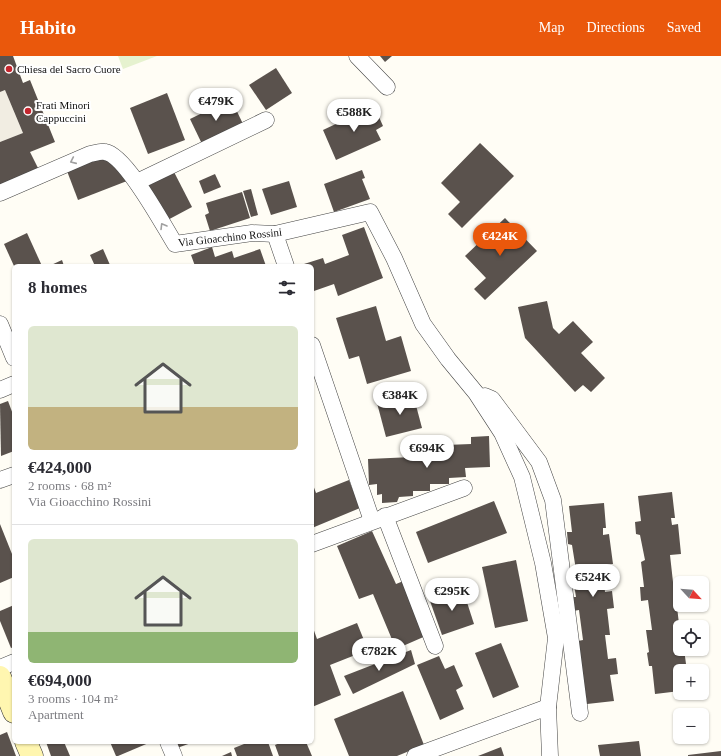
<!DOCTYPE html>
<meta charset="utf-8">
<style>
body{margin:0;font-family:"Times New Roman",serif;background:#f7f7f7;color:#2b2b33;height:100vh;display:flex;flex-direction:column;font-size:15px;white-space:nowrap}
*{box-sizing:border-box;margin:0}
p{font-size:13px;color:#7c7c81}
.icon{flex:none;width:22px;height:22px;fill:none;stroke:currentColor;stroke-width:2;stroke-linecap:round;stroke-linejoin:round}
.map{position:relative;flex:1;overflow:hidden}
.details{position:absolute;left:12px;top:208px;width:302px;height:480px;display:flex;flex-direction:column;background:#fff;border-radius:6px;box-shadow:0 1px 3px #0004}
.details>*{flex:none}
.needle{width:26px;rotate:116deg}
.tools{position:absolute;left:673px;top:520px;display:grid;gap:8px}
.tools a{display:grid;place-items:center;width:36px;height:36px;border-radius:6px;background:#fff;box-shadow:0 1px 3px #0004;font-size:20px}
.price{position:absolute;translate:-50% -34px;padding:0 9px;border-radius:14px;background:#fff;color:#222;font-size:13px;line-height:26px;filter:drop-shadow(0 1px 2px #0008)}
.price::after{content:'';position:absolute;left:50%;top:24px;width:12px;height:9px;margin-left:-6px;background:inherit;clip-path:polygon(0 0,100% 0,50% 100%)}
.price.current{background:#ea580c;color:#fff}
ul{padding:0;list-style:none}
li{display:grid;align-content:center;gap:8px;height:212px;padding:0 16px}
li+li{border-top:1px solid #e1e1e2}
li span{display:grid;place-items:center;height:124px;border-radius:6px;color:#555}
li>.icon{margin-inline-start:auto}
span .icon{width:72px;height:72px;fill:#fffc;stroke-width:1}
li b{font-size:17px}
h2{display:flex;justify-content:space-between;align-items:center;height:48px;padding:0 16px;font-size:17px}
header{display:flex;align-items:center;gap:24px;box-sizing:border-box;height:56px;padding:0 20px;background:#ea580c;color:#fff}
header strong{font-size:19px}
nav{display:flex;gap:22px;margin-inline-start:auto;font-size:14px}
.map>svg:first-child{display:block}
.pitch{fill:#e6f2cf}
.plaza{fill:#f1ede2}
.building{fill:#5a524d}
.lines{fill:none;stroke-linecap:round;stroke-linejoin:round}
.street-casing{stroke:#444;stroke-width:17}
.secondary-casing{stroke:#333;stroke-width:23}
.street{stroke:#fff;stroke-width:16}
.secondary{stroke:#fff6b0;stroke-width:22}
.oneway{stroke:#a0a0a0}
.poi-dot{fill:#c4262e;stroke:#fff;stroke-width:1.5}
.labels{text-anchor:middle;stroke-width:4;stroke-linejoin:round;paint-order:stroke}
.poi-label{font-size:11px;fill:#111;stroke:#fff;text-anchor:start}
.street-label{font-size:11px;fill:#111;stroke:#fff}
</style>
<header>
<strong>Habito</strong>
<nav><a>Map</a><a>Directions</a><a>Saved</a></nav>
</header>
<div class="map">
<svg width="721" height="700" viewBox="0 0 721 700">
<rect width="100%" height="100%" fill="#fffdf5"/>
<path class="pitch" d="M118 0H157L123 13Z"/>
<path class="plaza" d="M5 34 23 77 0 86V36Z"/>
<g class="building">
<path d="M0 0H13L23 27 30 24 55 86 30 96 39 114 0 129V86L23 77 5 34 0 36Z"/>
<path d="M380 0H392L385 6Z"/>
<path d="M276 12 292 37 266 54 249 29Z"/>
<path d="M167 37 185 84 148 98 130 52Z"/>
<path d="M231 43 243 68 202 88 190 63Z"/>
<path d="M374 50 383 70 376 74 381 84 336 104 323 74Z"/>
<path d="M480 87 514 120 462 172 448 158 460 146 441 127Z"/>
<path d="M102 101 120 109 127 125 78 144 67 115Z"/>
<path d="M362 114 365 122 362 123 370 143 334 156 324 128Z"/>
<path d="M174 116 192 151 162 167 144 132Z"/>
<path d="M215 118 221 131 204 138 199 125Z"/>
<path d="M289 125 297 151 271 159 262 133Z"/>
<path d="M251 133 258 159 251 161 243 135Z"/>
<path d="M242 136 250 162 210 175 205 159 209 157 206 147Z"/>
<path d="M505 162 537 195 485 244 474 233 486 222 465 200Z"/>
<path d="M364 171 383 222 338 240 334 228 314 235 312 229V210H305L304 208 323 202 325 208 349 199 342 179Z"/>
<path d="M27 177 42 210H14L4 188Z"/>
<path d="M212 191 215 201 232 195 234 202 260 193 266 210H195L191 199Z"/>
<path d="M103 193 110 209 95 210 90 199Z"/>
<path d="M62 204 64 210H49Z"/>
<path d="M547 245 553 272 559 278 573 265 593 286 581 297 605 322 591 336 583 329 575 336 525 282 518 251Z"/>
<path d="M376 250 386 285 401 280 411 315 367 328 359 300 349 303 336 262Z"/>
<path d="M413 338 422 372 386 381 377 347Z"/>
<path d="M8 345 14 361V395L1 400 0 348Z"/>
<path d="M489 380 490 411 465 412 466 421 449 422V428H430V435H413V440L399 441 397 446 382 447V438L377 439V428L369 429 368 403 435 400V394L446 393V389L471 388V381Z"/>
<path d="M349 424 360 452 312 472V426L316 437Z"/>
<path d="M672 436 675 462H671L672 469 678 468 681 498 670 499 673 526 681 525V527L680 542H676L679 568 673 569 676 593H684L686 608H679L680 635 655 638 652 610H649L647 597 649 596 646 574H652L648 544 641 545 640 531H644L641 506 645 504 640 479 636 478 635 466 641 465 638 440Z"/>
<path d="M494 445 507 477 428 507 416 476Z"/>
<path d="M604 447 606 472H603V479L609 478 613 508 602 509 605 536 612 535 614 552 607 553 610 579H605L608 603 616 602 618 618 610 619 614 645 587 648 578 585 583 584 579 554 573 555 571 541H576L572 516 576 514 572 489 568 488 567 476H572L569 450Z"/>
<path d="M0 468 14 503V521L0 527Z"/>
<path d="M372 475 396 528 406 524 428 579 396 593 373 538 359 543 337 490Z"/>
<path d="M516 504 528 565 495 572 482 511Z"/>
<path d="M463 534 474 568 442 579 430 545Z"/>
<path d="M14 549V591L11 592 0 565V555Z"/>
<path d="M357 567 368 594 330 609 341 639 312 651V569L317 583Z"/>
<path d="M501 587 519 631 493 642 475 597Z"/>
<path d="M411 594 415 608 353 638 344 620Z"/>
<path d="M439 600 445 613 454 609 463 630 456 634 464 653 440 664 417 609Z"/>
<path d="M403 635 424 689 397 700H349L334 663Z"/>
<path d="M7 676 16 700H0V679Z"/>
<path d="M639 685 641 700H600L598 689Z"/>
<path d="M46 686H64L70 700H51Z"/>
<path d="M110 686H151L118 700H116Z"/>
<path d="M174 686H194L177 692Z"/>
<path d="M249 686H268L273 700H237L234 692Z"/>
<path d="M282 686H306L312 700H279L275 689Z"/>
<path d="M501 691 504 700H478Z"/>
<path d="M721 695V700H688V699Z"/>
<path d="M231 696 232 700H222Z"/>
</g>
<g class="lines">
<g class="street-casing">
<g id="street">
<path d="M357 0 387 31"/>
<path d="M137 126 266 64"/>
<path d="M0 137 90 98C95 97 101 95 105 96 126 99 163 169 175 188L252 177 275 178 370 156 394 202 423 268 448 303 476 337 502 377 522 421 543 507 556 582 548 651 550 700"/>
<path d="M275 178 286 210"/>
<path d="M0 268 14 302"/>
<path d="M312 289 372 465"/>
<path d="M0 334 14 328"/>
<path d="M485 340 492 343 539 406 553 444 580 657"/>
<path d="M0 424 14 419"/>
<path d="M385 460 435 590"/>
<path d="M312 488 464 432"/>
<path d="M0 612 14 606"/>
<path d="M168 686 174 700"/>
<path d="M415 700 548 651"/>
</g>
</g>
<g class="secondary-casing">
<g id="secondary">
<path d="M0 621 14 656"/>
<path d="M26 686 32 700"/>
</g>
</g>
<use href="#street" class="street"/>
<use href="#secondary" class="secondary"/>
</g>
<defs><path id="oneway-chevron" d="M-2-3.5L2.5 0L-2 3.5" fill="none" stroke-width="1.6" stroke-linecap="round" stroke-linejoin="round"/></defs>
<g class="oneway">
<use href="#oneway-chevron" transform="translate(73 105) rotate(156)"/>
<use href="#oneway-chevron" transform="translate(163 170) rotate(-121)"/>
</g>
<g class="poi-dot">
<circle cx="9" cy="13" r="4"/>
<circle cx="28" cy="55" r="4"/>
</g>
<g class="labels">
<g class="poi-label">
<text x="17" y="17">Chiesa del Sacro Cuore</text>
<text x="36" y="53">Frati Minori<tspan x="36" dy="13">Cappuccini</tspan></text>
</g>
<g class="street-label">
<text transform="translate(230 181) rotate(-6)" y="4">Via Gioacchino Rossini</text>
</g>
</g>
</svg>
<div class="tools">
<a><svg class="needle" viewBox="-14 -14 28 28"><path d="M0-13l5 13h-10z" fill="#e53935"/><path d="M0 13l5-13h-10z" fill="#7c7c81"/></svg></a>
<a><svg class="icon" aria-label="locate" viewBox="0 0 24 24"><circle cx="12" cy="12" r="6"/><path d="M12 2v4M12 18v4M2 12h4M18 12h4"/></svg></a>
<a>+</a>
<a>−</a>
</div>
<b class="price" style="left:216px;top:66px">€479K</b>
<b class="price" style="left:354px;top:77px">€588K</b>
<b class="price current" style="left:500px;top:201px">€424K</b>
<b class="price" style="left:400px;top:360px">€384K</b>
<b class="price" style="left:427px;top:413px">€694K</b>
<b class="price" style="left:593px;top:542px">€524K</b>
<b class="price" style="left:452px;top:556px">€295K</b>
<b class="price" style="left:379px;top:616px">€782K</b>
<section class="details">
<h2>8 homes<svg class="icon" aria-label="filters" viewBox="0 0 24 24"><path d="M4 7h16M4 17h16"/><circle cx="9" cy="7" r="2"/><circle cx="15" cy="17" r="2"/></svg></h2>
<ul>
<li><span style="background:linear-gradient(#dfe7d0 65%,#c2b280 0)"><svg class="icon" aria-label="home" viewBox="0 0 24 24"><path d="M3 11l9-7 9 7M6 9v11h12V9"/></svg></span><div><b>€424,000</b><p>2 rooms · 68 m²</p><p>Via Gioacchino Rossini</p></div></li>
<li><span style="background:linear-gradient(#dfe7d0 75%,#8fb573 0)"><svg class="icon" aria-label="home" viewBox="0 0 24 24"><path d="M3 11l9-7 9 7M6 9v11h12V9"/></svg></span><div><b>€694,000</b><p>3 rooms · 104 m²</p><p>Apartment</p></div></li>
</ul>
</section>
</div>
